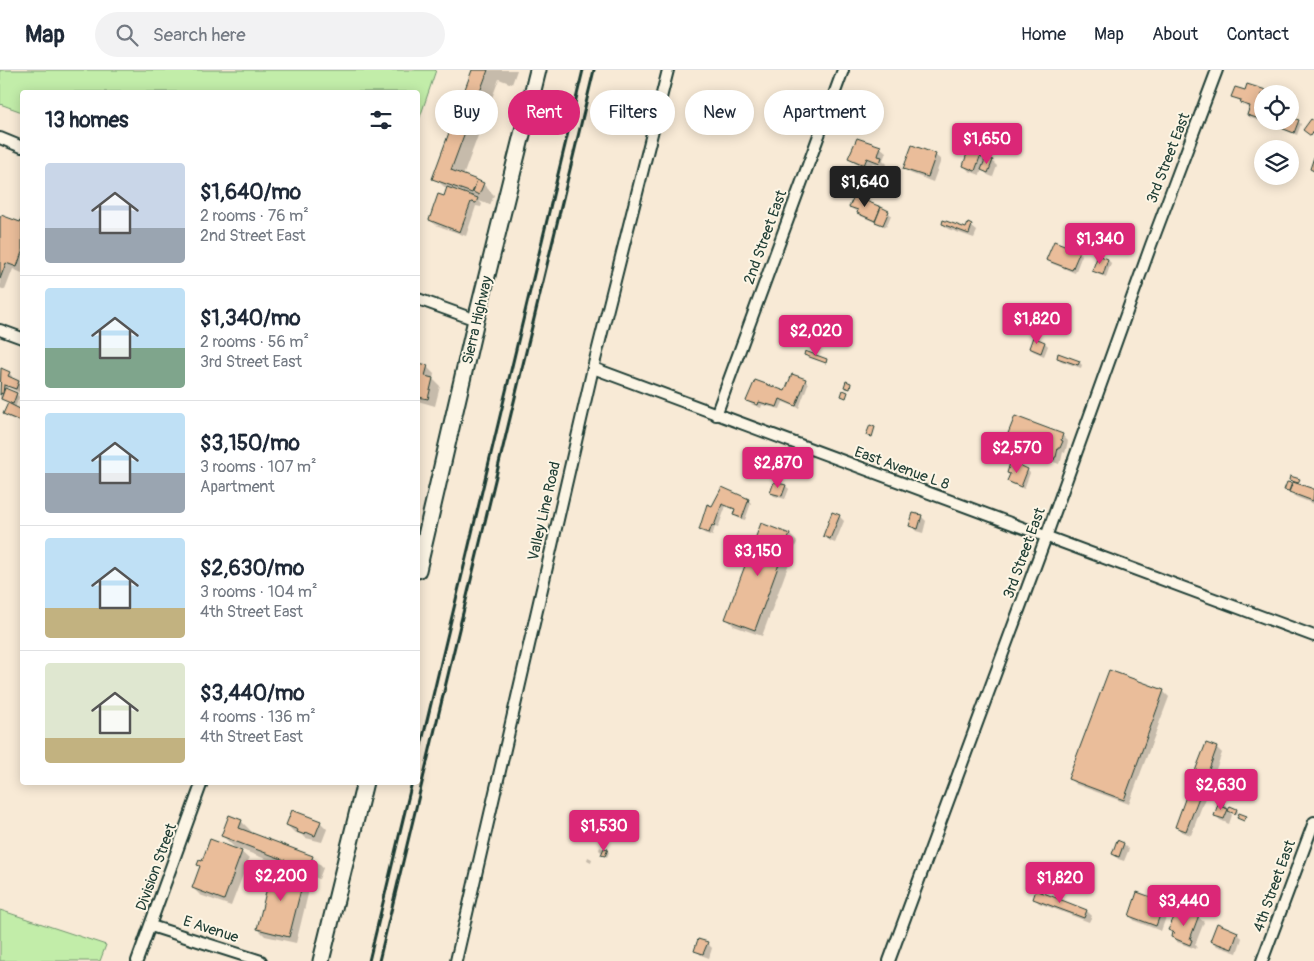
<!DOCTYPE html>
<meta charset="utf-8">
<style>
body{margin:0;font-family:Pangolin,sans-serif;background:#f2f2f3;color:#1f2937;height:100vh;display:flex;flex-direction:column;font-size:19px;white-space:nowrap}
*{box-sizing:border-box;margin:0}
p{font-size:16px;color:#747a83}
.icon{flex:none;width:28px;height:28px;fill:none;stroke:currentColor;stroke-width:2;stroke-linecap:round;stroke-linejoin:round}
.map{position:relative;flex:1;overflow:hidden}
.sheet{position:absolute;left:20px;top:20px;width:400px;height:695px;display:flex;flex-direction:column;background:#fff;border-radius:5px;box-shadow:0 2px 12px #0003}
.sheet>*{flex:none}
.top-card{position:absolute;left:435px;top:20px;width:475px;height:45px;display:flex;gap:10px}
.buttons{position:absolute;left:1254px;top:15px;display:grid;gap:10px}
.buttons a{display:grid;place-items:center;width:45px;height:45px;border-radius:50%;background:#fff;box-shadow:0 2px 12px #0003;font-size:25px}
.price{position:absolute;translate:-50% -42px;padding:0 11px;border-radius:5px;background:#db2777;color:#fff;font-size:16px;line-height:32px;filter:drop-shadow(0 1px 2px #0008)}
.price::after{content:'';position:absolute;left:50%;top:30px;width:15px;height:11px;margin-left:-8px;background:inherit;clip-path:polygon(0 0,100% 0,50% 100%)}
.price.on{background:#222;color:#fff}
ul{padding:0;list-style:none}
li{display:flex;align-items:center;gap:15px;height:125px;padding:0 25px}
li+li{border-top:1px solid #e0e1e3}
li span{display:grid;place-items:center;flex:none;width:140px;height:100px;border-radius:5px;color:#555}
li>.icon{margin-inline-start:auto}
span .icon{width:60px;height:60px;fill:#fffc;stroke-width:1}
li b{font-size:21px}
h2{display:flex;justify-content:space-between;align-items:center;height:60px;padding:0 25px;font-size:21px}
.chip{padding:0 18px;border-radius:22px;background:#fff;box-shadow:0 2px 12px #0003;font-size:18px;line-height:45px}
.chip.on{background:#db2777;color:#fff}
header{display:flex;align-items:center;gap:30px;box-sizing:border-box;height:70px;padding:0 25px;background:#fff;border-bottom:1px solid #e0e1e3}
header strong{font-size:24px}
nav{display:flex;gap:28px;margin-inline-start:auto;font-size:18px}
.search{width:350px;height:45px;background:#f2f2f3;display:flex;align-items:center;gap:12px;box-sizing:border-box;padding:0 18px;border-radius:28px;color:#747a83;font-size:19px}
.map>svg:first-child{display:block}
.green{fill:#c2eda9;stroke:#70956e}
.shadow{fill:#0003}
.building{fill:#eabd9a;stroke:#1f3d34}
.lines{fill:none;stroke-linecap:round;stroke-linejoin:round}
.street-casing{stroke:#1f3d34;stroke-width:14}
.primary-casing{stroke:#1f3d34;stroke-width:19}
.street{stroke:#fcf5e5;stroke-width:10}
.primary{stroke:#fcf5e5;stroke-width:15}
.rail{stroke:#1f3d34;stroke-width:3}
.labels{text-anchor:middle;stroke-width:4;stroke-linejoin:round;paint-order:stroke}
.street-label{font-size:15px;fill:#1f3d34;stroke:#fcf5e5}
</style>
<header>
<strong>Map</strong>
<div class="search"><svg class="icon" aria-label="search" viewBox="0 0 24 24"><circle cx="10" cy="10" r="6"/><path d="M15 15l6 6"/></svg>Search here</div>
<nav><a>Home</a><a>Map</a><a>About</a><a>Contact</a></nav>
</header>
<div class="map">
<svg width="1314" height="891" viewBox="0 0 1314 891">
<rect width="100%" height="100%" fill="#f8ead6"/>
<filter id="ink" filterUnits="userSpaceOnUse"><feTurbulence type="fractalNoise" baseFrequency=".02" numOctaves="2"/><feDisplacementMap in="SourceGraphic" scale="10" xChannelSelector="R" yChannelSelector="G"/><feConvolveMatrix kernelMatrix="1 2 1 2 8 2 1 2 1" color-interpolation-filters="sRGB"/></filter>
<g filter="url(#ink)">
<g class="green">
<path d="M0 0H436L418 53V22H22V42L0 34Z"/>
<path d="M0 840 106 875 100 891H0Z"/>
</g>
<g class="shadow">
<path d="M474 0H517L512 14 499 9 463 106 483 114 494 125 490 135 479 131 482 134 481 137 476 136 466 166 436 155 430 150 445 128 448 120 434 108Z"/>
<path d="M1262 24 1261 31 1262 32V52L1251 48 1248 45 1250 38 1245 36 1242 32 1233 27Z"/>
<path d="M692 44 718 48 722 51V59L697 55 696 48Z"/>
<path d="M1290 48 1298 51 1301 54 1297 65 1280 58 1277 55 1283 56 1290 51Z"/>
<path d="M1263 51H1272L1276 54 1275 57Z"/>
<path d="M880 77 886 82 883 90 887 94 886 97 873 93 869 99 855 93 850 87Z"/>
<path d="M935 85 941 90 933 112 910 103 905 98Z"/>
<path d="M980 86 986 92 992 91 997 96 993 107 988 105 982 99 980 105 969 101 964 96Z"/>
<path d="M854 128 888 142 891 145 886 157 861 146 859 142 854 140 851 137Z"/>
<path d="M22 149V203L13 199 5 220 0 218V150L21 153Z"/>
<path d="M943 154 967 160 971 156 977 161 974 168 948 159Z"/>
<path d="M1073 168 1091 172 1096 177 1101 174 1102 176 1101 180 1094 176V178L1076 171Z"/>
<path d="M1079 182 1082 185 1075 203 1051 193 1048 190Z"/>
<path d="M1099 187 1108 190 1111 193 1106 207 1097 204 1094 201Z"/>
<path d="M1033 269 1045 273 1048 276 1044 286 1033 281 1030 278Z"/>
<path d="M1058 288 1079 292 1082 295 1081 298 1061 291Z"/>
<path d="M418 294 427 297 434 304 433 309 440 316 435 336 418 331Z"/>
<path d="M1 300 9 303 12 306 11 309 22 315 19 322 8 317 6 320 16 324 19 327 15 338 22 341V353L8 347 5 344 9 333 0 329V303Z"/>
<path d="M805 310 808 314 799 338 783 332 780 339 762 335 761 338 751 334 748 331 786 323Z"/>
<path d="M1015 348 1063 366 1068 371 1065 383 1063 382 1061 391H1060L1059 394 1019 379 1023 383 1018 397 1027 400 1030 403 1024 419 1012 414 1008 411 1011 405 1008 402 1011 394 999 389 996 386 999 376 1007 379 1013 377 1007 371Z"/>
<path d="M1299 410V415L1314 420V434L1296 427 1293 424 1295 422 1286 419 1291 415 1293 416 1294 412Z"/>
<path d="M786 416 789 419 785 429 774 426 771 422Z"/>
<path d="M722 418 748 430 751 433 745 450 738 448 734 444 736 440 726 436 718 458 715 457 712 466 704 463 701 459Z"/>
<path d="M839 446 844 451 835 473 830 471 825 466Z"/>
<path d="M921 446 926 451 923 463 916 461 911 456Z"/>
<path d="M790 465 797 472 762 566 734 556 727 549Z"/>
<path d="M1163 621 1169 627 1129 734 1075 714 1070 709Z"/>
<path d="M1217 678 1222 683 1212 710 1202 706 1197 701Z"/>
<path d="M1200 723 1205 728 1191 765 1182 762 1176 756Z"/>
<path d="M1223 734 1230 740 1231 737 1238 741 1237 744 1228 741 1232 745 1229 754 1220 750 1215 745Z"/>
<path d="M241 751 252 762 251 764 312 787 323 798 319 809 237 778 249 789 231 836 200 825 193 818 201 797 198 795 238 781 223 766Z"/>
<path d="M320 752 327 759 322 772 306 768 302 765 294 762 287 755Z"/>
<path d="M1124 774 1129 779 1124 791 1118 789 1113 784Z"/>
<path d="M600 777 609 782 607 787 599 780Z"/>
<path d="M588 787 592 789 591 792 587 790Z"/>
<path d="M304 805 311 812 296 873 265 866 258 859Z"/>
<path d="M1034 828 1087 841 1092 846 1089 852 1039 833Z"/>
<path d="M1164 834 1169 839 1161 861 1135 851 1130 846Z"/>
<path d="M1184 841 1198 847 1204 852 1195 875 1197 876 1196 879 1177 872 1172 867 1173 863 1170 860 1181 849Z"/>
<path d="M1237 863 1242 868 1237 883 1217 876 1212 871Z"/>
<path d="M707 873 712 878 709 888 701 885 695 880Z"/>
</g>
<g class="building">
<path d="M472 0H488L451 100 477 110 472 123 432 109Z"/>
<path d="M1247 14 1266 20 1265 24H1262L1261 41 1262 42 1260 49 1247 45 1250 36 1240 33 1241 30 1231 27 1235 17 1245 20Z"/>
<path d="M692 41 719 46 718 50 691 45Z"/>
<path d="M1290 47 1299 50 1294 63 1276 56 1277 52 1283 54 1284 51H1290Z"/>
<path d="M695 49 722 53 721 58 694 54Z"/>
<path d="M1311 49 1314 51V61L1311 66 1303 60Z"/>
<path d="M857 68 881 76 878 86 882 87 880 93 867 88 864 95 848 88Z"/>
<path d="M912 75 936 84 928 107 903 99Z"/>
<path d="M968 80 983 86 982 88 980 87 975 101 963 96Z"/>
<path d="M986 87 993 90 988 103 981 100Z"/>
<path d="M1314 87V101L1310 99Z"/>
<path d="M477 110 484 113 479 125 473 122Z"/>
<path d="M447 117 478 128 476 133 471 132 460 162 429 150 438 124 444 126Z"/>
<path d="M854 126 881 137 875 151 857 143 858 140 849 137Z"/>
<path d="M881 137 889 141 883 155 875 152Z"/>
<path d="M1 145 20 152 22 147V182L17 197 6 193 0 209V149Z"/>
<path d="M943 150 966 158 968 153 972 155 969 164 942 154Z"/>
<path d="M1073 164 1092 171 1091 175 1071 168Z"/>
<path d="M1054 171 1080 181 1072 200 1046 190Z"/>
<path d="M1096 171 1102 173 1099 180 1094 178Z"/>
<path d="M1098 185 1108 189 1103 205 1092 201Z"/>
<path d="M1033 267 1045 272 1041 283 1029 278Z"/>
<path d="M805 281 827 289 826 293 804 285Z"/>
<path d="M1058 283 1080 291 1078 295 1057 288Z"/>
<path d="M418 293 428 295 425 306 433 308 428 329 418 327Z"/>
<path d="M1 298 10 302 8 306 19 311 16 319 4 315 3 324 1 323 0 325Z"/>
<path d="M792 304 806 309 796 336 780 329 777 337 759 332 758 335 746 331 755 310 785 321Z"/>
<path d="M846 311 851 313 850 319 844 317Z"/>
<path d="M5 318 17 323 13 334 1 329Z"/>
<path d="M843 320 848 322 846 328 841 326Z"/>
<path d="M8 333 22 340V352L3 344Z"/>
<path d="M1015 346 1063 364 1061 370 1063 371 1060 378H1058L1056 387H1055L1054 390 1005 371Z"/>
<path d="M870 355 875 357 872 367 866 365Z"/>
<path d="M1008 374 1021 379 1015 394 1002 389Z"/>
<path d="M999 375 1006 377 1001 389 994 386Z"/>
<path d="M1010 393 1017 395V394L1028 399 1021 417 1007 411 1010 404 1007 403Z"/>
<path d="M1290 406 1300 409 1298 413 1289 410Z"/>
<path d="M774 412 786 415 782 426 770 423Z"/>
<path d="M1287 412 1292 413 1289 421 1284 420Z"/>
<path d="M1293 412 1314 419 1313 431 1289 422Z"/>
<path d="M722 417 749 429 742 448 733 445 735 439 722 434 714 456 712 455 709 463 699 460 707 434 712 436Z"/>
<path d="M832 442 840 445 830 469 823 466Z"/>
<path d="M913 443 922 445 918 459 909 456Z"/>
<path d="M761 453 790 464 755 560 725 549Z"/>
<path d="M1109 600 1164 620 1124 730 1068 709Z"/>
<path d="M1206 673 1217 677 1207 705 1195 701Z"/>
<path d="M1189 718 1201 722 1186 761 1175 757Z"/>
<path d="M1219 731 1224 733 1222 737 1228 739 1224 749 1214 746Z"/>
<path d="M1230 736 1237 739 1235 744 1228 741Z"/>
<path d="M292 740 321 751 315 766 306 762 305 765 297 762 298 760 286 755Z"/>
<path d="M1239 743 1247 746 1244 751 1237 748Z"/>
<path d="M229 745 242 750 239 758 313 786 308 799 221 766Z"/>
<path d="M210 769 242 781 224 830 192 818 200 796 197 795 199 790 202 791Z"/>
<path d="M1117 770 1124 773 1119 787 1112 784Z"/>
<path d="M604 778 608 779 605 786 601 785Z"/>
<path d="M272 797 305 804 289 867 257 859Z"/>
<path d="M1036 820 1087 840 1084 848 1033 829Z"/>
<path d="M1137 822 1165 832 1156 856 1129 846Z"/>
<path d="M1183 840 1199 845 1190 869 1192 870 1190 875 1171 867 1172 862 1175 863 1168 860 1175 845 1181 847Z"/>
<path d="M1217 853 1238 862 1232 879 1210 871Z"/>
<path d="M698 869 708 872 703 884 694 881Z"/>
</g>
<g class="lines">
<g class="street-casing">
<g id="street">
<path d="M0 68 22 77"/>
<path d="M418 229 476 250"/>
<path d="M0 260 22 268"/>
<path d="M593 298 1314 566"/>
<path d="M716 345 843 0"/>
<path d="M151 856 261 891"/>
<path d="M137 891 202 712"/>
<path d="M456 891 593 298 668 0"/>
<path d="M889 891 1046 467 1151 175 1217 0"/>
<path d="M1262 891 1314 752"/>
</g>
</g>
<g class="primary-casing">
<g id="primary">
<path d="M418 500 476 250 538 0"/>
<path d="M321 891 365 712"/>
</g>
</g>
<use href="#street" class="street"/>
<use href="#primary" class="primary"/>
<g class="rail">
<path d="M418 688 583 0"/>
<path d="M369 891 412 712"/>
<path d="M379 891 594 0"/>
</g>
</g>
</g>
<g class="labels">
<g class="street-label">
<text transform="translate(1168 88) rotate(-69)" y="5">3rd Street East</text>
<text transform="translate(765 167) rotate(-70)" y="5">2nd Street East</text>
<text transform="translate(477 250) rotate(-77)" y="5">Sierra Highway</text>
<text transform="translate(902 398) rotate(20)" y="5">East Avenue L 8</text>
<text transform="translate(544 441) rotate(-77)" y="5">Valley Line Road</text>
<text transform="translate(1024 483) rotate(-70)" y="5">3rd Street East</text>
<text transform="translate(156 797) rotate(-70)" y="5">Division Street</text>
<text transform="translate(1274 816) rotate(-70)" y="5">4th Street East</text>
<text transform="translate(211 859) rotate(18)" y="5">E Avenue</text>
</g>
</g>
</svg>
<div class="buttons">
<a><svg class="icon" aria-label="locate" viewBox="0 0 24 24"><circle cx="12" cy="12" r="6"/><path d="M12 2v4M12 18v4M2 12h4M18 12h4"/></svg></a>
<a><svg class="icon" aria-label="layers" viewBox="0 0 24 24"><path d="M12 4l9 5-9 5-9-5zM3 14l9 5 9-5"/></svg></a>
</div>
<b class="price" style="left:987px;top:95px">$1,650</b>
<b class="price on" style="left:865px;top:138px">$1,640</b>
<b class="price" style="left:1100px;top:195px">$1,340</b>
<b class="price" style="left:1037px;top:275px">$1,820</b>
<b class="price" style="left:816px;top:287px">$2,020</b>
<b class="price" style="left:1017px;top:404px">$2,570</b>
<b class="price" style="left:778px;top:419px">$2,870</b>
<b class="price" style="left:758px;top:507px">$3,150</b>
<b class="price" style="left:1221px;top:741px">$2,630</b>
<b class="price" style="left:604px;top:782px">$1,530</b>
<b class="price" style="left:281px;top:832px">$2,200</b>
<b class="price" style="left:1060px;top:834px">$1,820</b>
<b class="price" style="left:1184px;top:857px">$3,440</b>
<div class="top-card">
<a class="chip">Buy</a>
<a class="chip on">Rent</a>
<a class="chip">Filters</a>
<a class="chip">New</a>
<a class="chip">Apartment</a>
</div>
<section class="sheet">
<h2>13 homes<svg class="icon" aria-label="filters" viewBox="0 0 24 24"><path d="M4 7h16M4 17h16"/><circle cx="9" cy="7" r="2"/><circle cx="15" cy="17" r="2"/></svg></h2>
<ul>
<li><span style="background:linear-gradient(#c9d6e8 65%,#9aa5b1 0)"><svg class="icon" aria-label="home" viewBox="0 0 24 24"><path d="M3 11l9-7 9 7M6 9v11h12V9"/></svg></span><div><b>$1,640/mo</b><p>2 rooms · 76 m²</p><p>2nd Street East</p></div></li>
<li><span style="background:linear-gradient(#bfe0f5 60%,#7fa58c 0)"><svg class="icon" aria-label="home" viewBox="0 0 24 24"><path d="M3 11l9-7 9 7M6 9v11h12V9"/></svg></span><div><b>$1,340/mo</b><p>2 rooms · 56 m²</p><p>3rd Street East</p></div></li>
<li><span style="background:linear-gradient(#bfe0f5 60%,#9aa5b1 0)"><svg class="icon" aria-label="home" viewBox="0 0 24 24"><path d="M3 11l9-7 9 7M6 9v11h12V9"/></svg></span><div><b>$3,150/mo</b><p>3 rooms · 107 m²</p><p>Apartment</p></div></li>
<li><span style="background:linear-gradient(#bfe0f5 70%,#c2b280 0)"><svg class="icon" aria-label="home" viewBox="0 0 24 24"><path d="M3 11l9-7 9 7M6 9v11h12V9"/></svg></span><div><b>$2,630/mo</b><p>3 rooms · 104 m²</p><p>4th Street East</p></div></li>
<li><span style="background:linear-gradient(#dfe7d0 75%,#c2b280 0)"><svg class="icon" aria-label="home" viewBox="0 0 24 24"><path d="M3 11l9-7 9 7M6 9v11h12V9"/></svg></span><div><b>$3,440/mo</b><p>4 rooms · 136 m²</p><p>4th Street East</p></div></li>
</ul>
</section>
</div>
